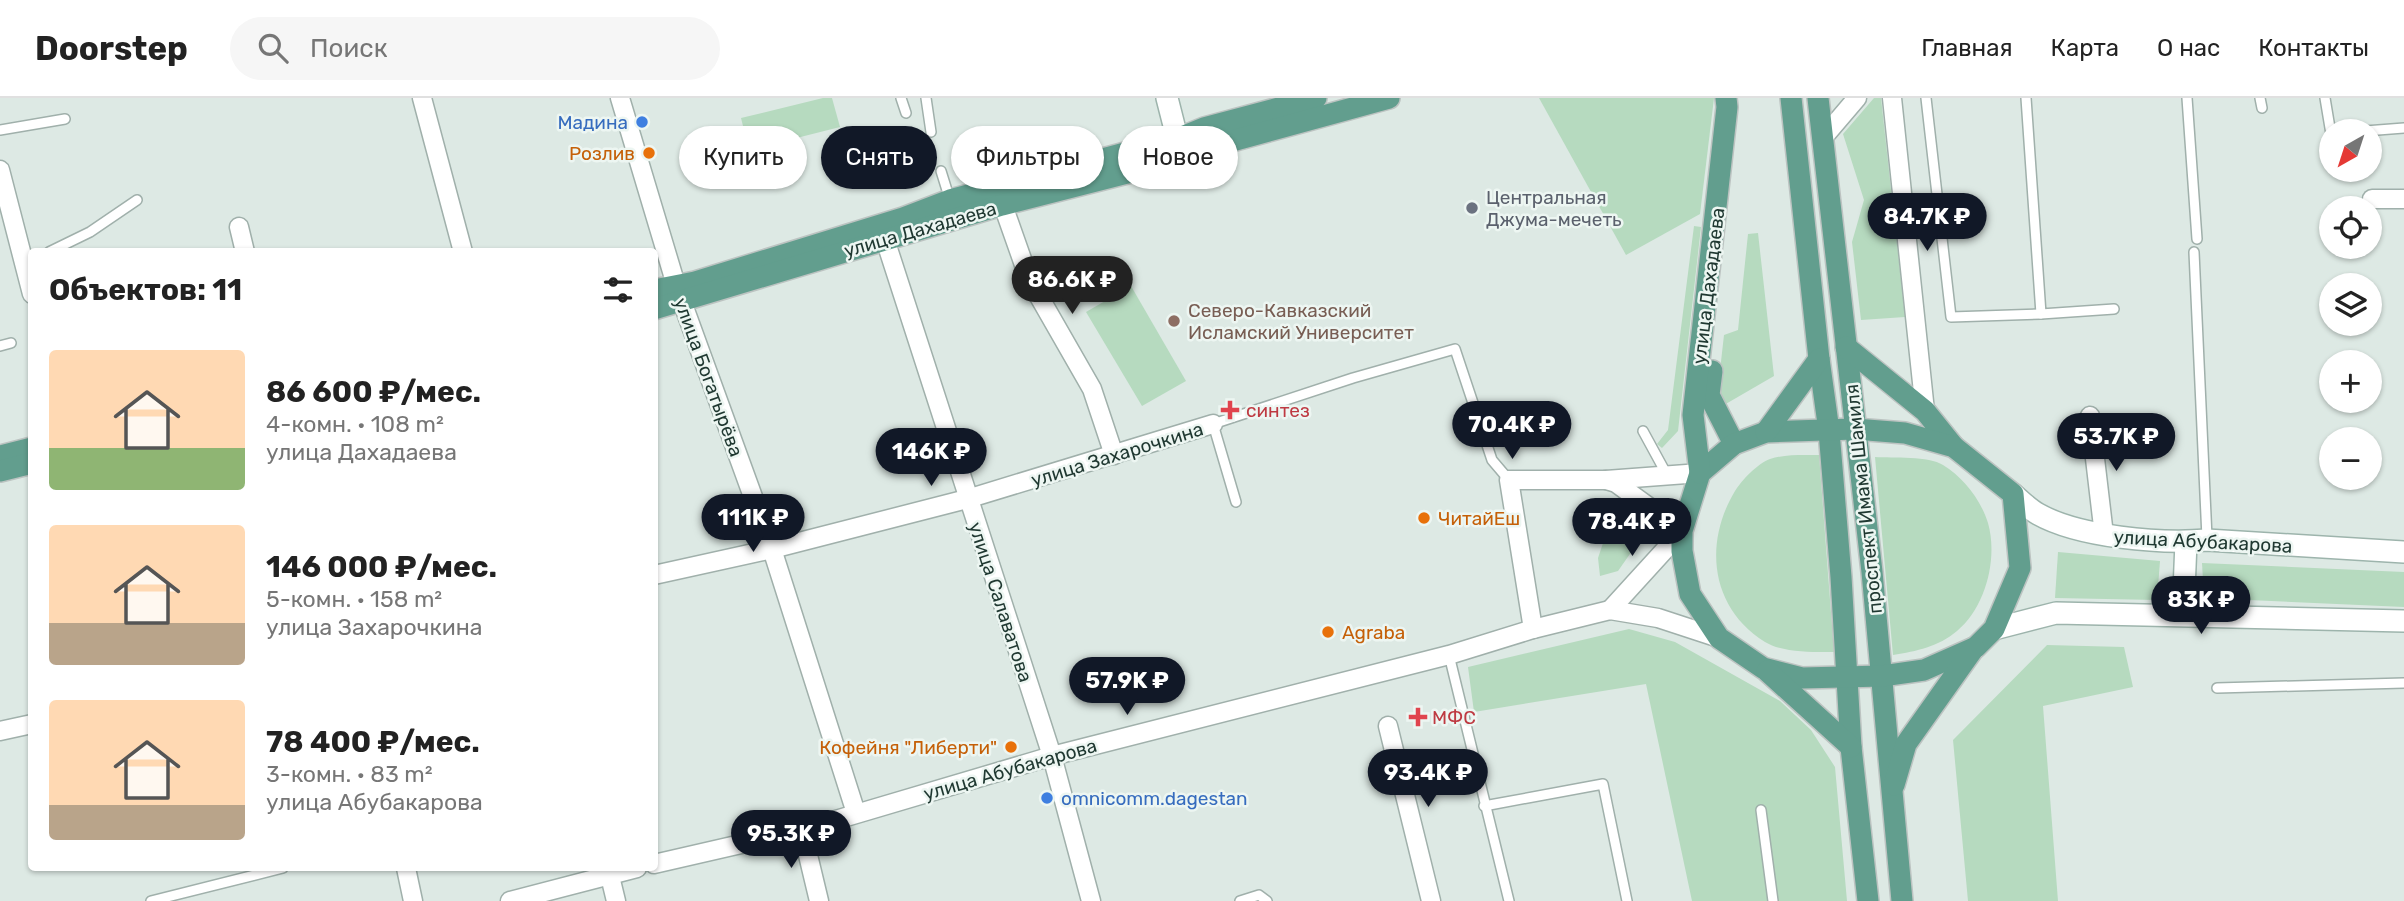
<!DOCTYPE html>
<html lang="ru">
<meta charset="utf-8">
<style>
body{margin:0;font-family:Rubik,sans-serif;background:#f6f6f6;color:#222;height:100vh;display:flex;flex-direction:column;font-size:26px;white-space:nowrap}
*{box-sizing:border-box;margin:0}
p{font-size:23px;color:#767676}
.icon{flex:none;width:38px;height:38px;fill:none;stroke:currentColor;stroke-width:2;stroke-linecap:round;stroke-linejoin:round}
.map{position:relative;flex:1;overflow:hidden}
.sheet{position:absolute;left:28px;top:150px;width:630px;height:623px;display:flex;flex-direction:column;background:#fff;border-radius:7px;box-shadow:0 2px 5px #0004}
.sheet>*{flex:none}
.banner{position:absolute;left:679px;top:28px;width:665px;height:63px;display:flex;gap:14px}
.needle{width:46px;rotate:219deg}
.controls{position:absolute;left:2319px;top:21px;display:grid;gap:14px}
.controls a{display:grid;place-items:center;width:63px;height:63px;border-radius:50%;background:#fff;box-shadow:0 2px 5px #0004;font-size:35px}
.price{position:absolute;translate:-50% -60px;padding:0 16px;border-radius:24px;background:#111827;color:#fff;font-size:23px;line-height:46px;filter:drop-shadow(0 2px 4px #0008)}
.price::after{content:'';position:absolute;left:50%;top:42px;width:21px;height:16px;margin-left:-10px;background:inherit;clip-path:polygon(0 0,100% 0,50% 100%)}
.price.selected{background:#222;color:#fff}
ul{padding:0;list-style:none}
li{display:flex;align-items:center;gap:21px;height:175px;padding:0 21px}
li span{display:grid;place-items:center;flex:none;width:196px;height:140px;border-radius:7px;color:#555}
li>.icon{margin-inline-start:auto}
span .icon{width:84px;height:84px;fill:#fffc;stroke-width:1}
li b{font-size:30px}
h2{display:flex;justify-content:space-between;align-items:center;height:84px;padding:0 21px;font-size:30px}
.tag{padding:0 24px;border-radius:32px;background:#fff;box-shadow:0 2px 5px #0004;font-size:24px;line-height:63px}
.tag.selected{background:#111827;color:#fff}
header{display:flex;align-items:center;gap:42px;box-sizing:border-box;height:98px;padding:0 35px;background:#fff;border-bottom:2px solid #e0e0e0}
header strong{font-size:33px}
nav{display:flex;gap:38px;margin-inline-start:auto;font-size:24px}
.search{width:490px;height:63px;background:#f6f6f6;display:flex;align-items:center;gap:18px;box-sizing:border-box;padding:0 24px;border-radius:38px;color:#767676;font-size:26px}
.map>svg:first-child{display:block}
.green{fill:#b6dabf}
.lines{fill:none;stroke-linecap:round;stroke-linejoin:round}
.lane-casing{stroke:#a0b0ab;stroke-width:12}
.street-casing{stroke:#a0b0ab;stroke-width:21}
.secondary-casing{stroke:#9db4ac;stroke-width:24}
.primary-casing{stroke:#bcc3c1;stroke-width:24}
.lane{stroke:#fff;stroke-width:9}
.street{stroke:#fff;stroke-width:18}
.secondary{stroke:#fff;stroke-width:21}
.primary{stroke:#629e8e;stroke-width:21}
.shop-dot{fill:#3f7fe0;stroke:#edf6f2;stroke-width:2.5}
.food-dot{fill:#e8710a;stroke:#edf6f2;stroke-width:2.5}
.worship-dot{fill:#6b7280;stroke:#edf6f2;stroke-width:2.5}
.education-dot{fill:#8d6e63;stroke:#edf6f2;stroke-width:2.5}
.health-dot{fill:#e0444e;stroke:#edf6f2;stroke-width:2.5}
.labels{text-anchor:middle;stroke-width:5;stroke-linejoin:round;paint-order:stroke}
.shop-label{font-size:19px;fill:#366cbe;stroke:#edf6f2;text-anchor:end}
.food-label{font-size:19px;fill:#c56008;stroke:#edf6f2;text-anchor:end}
.worship-label{font-size:19px;fill:#5b616d;stroke:#edf6f2;text-anchor:start}
.street-label{font-size:19px;fill:#1f3831;stroke:#edf6f2}
.education-label{font-size:19px;fill:#785e54;stroke:#edf6f2;text-anchor:start}
.health-label{font-size:19px;fill:#be3a42;stroke:#edf6f2;text-anchor:start}
</style>
<header>
<strong>Doorstep</strong>
<div class="search"><svg class="icon" aria-label="search" viewBox="0 0 24 24"><circle cx="10" cy="10" r="6"/><path d="M15 15l6 6"/></svg>Поиск</div>
<nav><a>Главная</a><a>Карта</a><a>О нас</a><a>Контакты</a></nav>
</header>
<div class="map">
<svg width="2404" height="803" viewBox="0 0 2404 803">
<rect width="100%" height="100%" fill="#dde9e4"/>
<g class="green">
<path d="M823 0H832L840 29 749 52 741 20Z"/>
<path d="M1539 0H1714L1700 116 1626 157Z"/>
<path d="M1874 0H1881L1905 219 1861 222 1852 144 1864 102 1843 36Z"/>
<path d="M1694 128 1701 129 1678 333 1662 350 1657 346 1668 332Z"/>
<path d="M1758 135 1774 278 1724 307 1718 290 1724 237 1738 232 1748 136Z"/>
<path d="M1131 188 1186 283 1142 308 1086 214Z"/>
<path d="M1819 357 1834 554C1814 554 1783 555 1765 544 1711 510 1703 446 1735 393 1742 382 1757 366 1770 361 1786 356 1803 357 1819 357Z"/>
<path d="M1875 359C1893 360 1929 358 1943 367 1963 379 1981 402 1988 425 1998 460 1986 509 1957 533 1938 549 1917 553 1893 557Z"/>
<path d="M1594 400 1619 406 1629 414 1636 433 1632 453 1618 473 1600 478 1598 460 1606 436Z"/>
<path d="M2058 454 2160 463 2157 502 2055 500Z"/>
<path d="M2202 465 2404 474V509L2204 500Z"/>
<path d="M1629 531 1675 544 1780 603 1811 632 1835 669 1847 803H1692L1646 586 1474 614 1468 569Z"/>
<path d="M2047 547 2124 549 2133 589 2043 608 2058 803H1968L1953 642Z"/>
</g>
<g class="lines">
<g class="lane-casing">
<g id="lane">
<path d="M901 0 906 15"/>
<path d="M926 0 931 34"/>
<path d="M1926 0 1951 219 2041 216"/>
<path d="M2026 0 2041 216 2114 211"/>
<path d="M2187 0 2197 141"/>
<path d="M2260 0 2262 10"/>
<path d="M2325 0 2331 36"/>
<path d="M0 32 65 21"/>
<path d="M2365 33 2404 30"/>
<path d="M941 73 950 102"/>
<path d="M49 154 90 134 137 102"/>
<path d="M2194 154 2207 440"/>
<path d="M0 248 11 245"/>
<path d="M1643 333 1667 377"/>
<path d="M1236 404 1213 326 1353 280 1455 251 1492 362 1509 382"/>
<path d="M1449 557 1509 803"/>
<path d="M2217 590 2404 585"/>
<path d="M1484 708 1603 686 1627 803"/>
<path d="M1761 712 1773 803"/>
<path d="M151 803 283 770"/>
<path d="M1240 803 1259 797 1267 803"/>
</g>
</g>
<g class="street-casing">
<g id="street">
<path d="M422 0 463 154"/>
<path d="M620 0 676 187 772 451 856 715"/>
<path d="M1892 0 1925 313"/>
<path d="M1822 41 1857 0"/>
<path d="M0 72 32 196"/>
<path d="M999 96 1029 181 1092 291 1114 357"/>
<path d="M2372 101H2404"/>
<path d="M239 129 245 154"/>
<path d="M882 132 1052 658 1091 803"/>
<path d="M2090 318 2104 437"/>
<path d="M1606 382 1616 385 1682 433 1610 512"/>
<path d="M654 477 772 451 967 401 1213 326"/>
<path d="M1533 531 1509 382H1606L1700 375"/>
<path d="M1388 628 1431 803"/>
<path d="M0 633 32 626"/>
<path d="M802 732 819 803"/>
<path d="M654 766 802 732 1052 658 1449 557 1533 531 1610 512 1658 520 1719 540"/>
<path d="M406 770 413 803"/>
<path d="M608 770 616 803"/>
<path d="M510 803 637 770"/>
</g>
</g>
<g class="secondary-casing">
<g id="secondary">
<path d="M1167 0 1182 59"/>
<path d="M2013 396C2021 403 2029 411 2038 416 2079 439 2160 446 2207 442L2404 454"/>
<path d="M2183 517 2186 444"/>
<path d="M1994 531 2056 515 2404 523"/>
</g>
</g>
<g class="primary-casing">
<g id="primary">
<path d="M1791 0 1819 261 1829 333 1841 479 1851 649 1868 803"/>
<path d="M1818 0 1872 474 1902 803"/>
<path d="M654 192 695 184 903 120 950 102 1177 41 1204 30 1316 0"/>
<path d="M654 211 1002 107 1182 61 1210 49 1389 0"/>
<path d="M1846 249 1925 313 1954 349"/>
<path d="M1712 273 1709 297 1734 346"/>
<path d="M1855 331 1905 335 1954 349 2013 396 2020 470 1994 531 1976 549 1924 572 1882 578 1802 580 1763 570 1719 540 1690 496 1682 453V433L1700 375 1734 346 1766 334Z"/>
<path d="M1766 334 1819 261"/>
<path d="M0 358 32 350"/>
<path d="M0 373 32 365"/>
<path d="M1700 375 1693 317 1727 9 1726 0"/>
<path d="M1767 573 1851 649"/>
<path d="M1894 687 1906 646 1974 550"/>
</g>
</g>
<use href="#lane" class="lane"/>
<use href="#street" class="street"/>
<use href="#secondary" class="secondary"/>
<use href="#primary" class="primary"/>
</g>
<g class="shop-dot">
<circle cx="642" cy="24" r="7"/>
<circle cx="1047" cy="700" r="7"/>
</g>
<g class="food-dot">
<circle cx="649" cy="55" r="7"/>
<circle cx="1424" cy="420" r="7"/>
<circle cx="1328" cy="534" r="7"/>
<circle cx="1011" cy="649" r="7"/>
</g>
<circle class="worship-dot" cx="1472" cy="110" r="7"/>
<circle class="education-dot" cx="1174" cy="223" r="7"/>
<g class="health-dot">
<path d="M1226.5 301.5h7v7h7v7h-7v7h-7v-7h-7v-7h7z"/>
<path d="M1414.5 608.5h7v7h7v7h-7v7h-7v-7h-7v-7h7z"/>
</g>
<g class="labels">
<g class="shop-label">
<text x="628" y="31">Мадина</text>
<text x="1061" y="707" text-anchor="start">omnicomm.dagestan</text>
</g>
<g class="food-label">
<text x="635" y="62">Розлив</text>
<text x="1438" y="427" text-anchor="start">ЧитайЕш</text>
<text x="1342" y="541" text-anchor="start">Agraba</text>
<text x="997" y="656">Кофейня "Либерти"</text>
</g>
<g class="worship-label">
<text x="1486" y="106">Центральная<tspan x="1486" dy="22">Джума-мечеть</tspan></text>
</g>
<g class="street-label">
<text transform="translate(920 131) rotate(-16)" y="7">улица Дахадаева</text>
<text transform="translate(1708 188) rotate(-83)" y="7">улица Дахадаева</text>
<text transform="translate(709 279) rotate(70)" y="7">улица Богатырёва</text>
<text transform="translate(1117 356) rotate(-17)" y="7">улица Захарочкина</text>
<text transform="translate(1863 401) rotate(-96)" y="7">проспект Имама Шамиля</text>
<text transform="translate(2203 443) rotate(3)" y="7">улица Абубакарова</text>
<text transform="translate(1001 504) rotate(72)" y="7">улица Салаватова</text>
<text transform="translate(1010 671) rotate(-16)" y="7">улица Абубакарова</text>
</g>
<g class="education-label">
<text x="1188" y="219">Северо-Кавказский<tspan x="1188" dy="22">Исламский Университет</tspan></text>
</g>
<g class="health-label">
<text x="1246" y="319">синтез</text>
<text x="1432" y="626">МФС</text>
</g>
</g>
</svg>
<div class="controls">
<a><svg class="needle" viewBox="-14 -14 28 28"><path d="M0-13l5 13h-10z" fill="#e53935"/><path d="M0 13l5-13h-10z" fill="#767676"/></svg></a>
<a><svg class="icon" aria-label="locate" viewBox="0 0 24 24"><circle cx="12" cy="12" r="6"/><path d="M12 2v4M12 18v4M2 12h4M18 12h4"/></svg></a>
<a><svg class="icon" aria-label="layers" viewBox="0 0 24 24"><path d="M12 4l9 5-9 5-9-5zM3 14l9 5 9-5"/></svg></a>
<a>+</a>
<a>−</a>
</div>
<b class="price" style="left:1927px;top:155px">84.7K ₽</b>
<b class="price selected" style="left:1072px;top:218px">86.6K ₽</b>
<b class="price" style="left:1512px;top:363px">70.4K ₽</b>
<b class="price" style="left:2116px;top:375px">53.7K ₽</b>
<b class="price" style="left:931px;top:390px">146K ₽</b>
<b class="price" style="left:753px;top:456px">111K ₽</b>
<b class="price" style="left:1632px;top:460px">78.4K ₽</b>
<b class="price" style="left:2201px;top:538px">83K ₽</b>
<b class="price" style="left:1127px;top:619px">57.9K ₽</b>
<b class="price" style="left:1428px;top:711px">93.4K ₽</b>
<b class="price" style="left:791px;top:772px">95.3K ₽</b>
<div class="banner">
<a class="tag">Купить</a>
<a class="tag selected">Снять</a>
<a class="tag">Фильтры</a>
<a class="tag">Новое</a>
</div>
<section class="sheet">
<h2>Объектов: 11<svg class="icon" aria-label="filters" viewBox="0 0 24 24"><path d="M4 7h16M4 17h16"/><circle cx="9" cy="7" r="2"/><circle cx="15" cy="17" r="2"/></svg></h2>
<ul>
<li><span style="background:linear-gradient(#ffd9b3 70%,#8fb573 0)"><svg class="icon" aria-label="home" viewBox="0 0 24 24"><path d="M3 11l9-7 9 7M6 9v11h12V9"/></svg></span><div><b>86 600 ₽/мес.</b><p>4-комн. · 108 m²</p><p>улица Дахадаева</p></div></li>
<li><span style="background:linear-gradient(#ffd9b3 70%,#b9a48a 0)"><svg class="icon" aria-label="home" viewBox="0 0 24 24"><path d="M3 11l9-7 9 7M6 9v11h12V9"/></svg></span><div><b>146 000 ₽/мес.</b><p>5-комн. · 158 m²</p><p>улица Захарочкина</p></div></li>
<li><span style="background:linear-gradient(#ffd9b3 75%,#b9a48a 0)"><svg class="icon" aria-label="home" viewBox="0 0 24 24"><path d="M3 11l9-7 9 7M6 9v11h12V9"/></svg></span><div><b>78 400 ₽/мес.</b><p>3-комн. · 83 m²</p><p>улица Абубакарова</p></div></li>
</ul>
</section>
</div>
